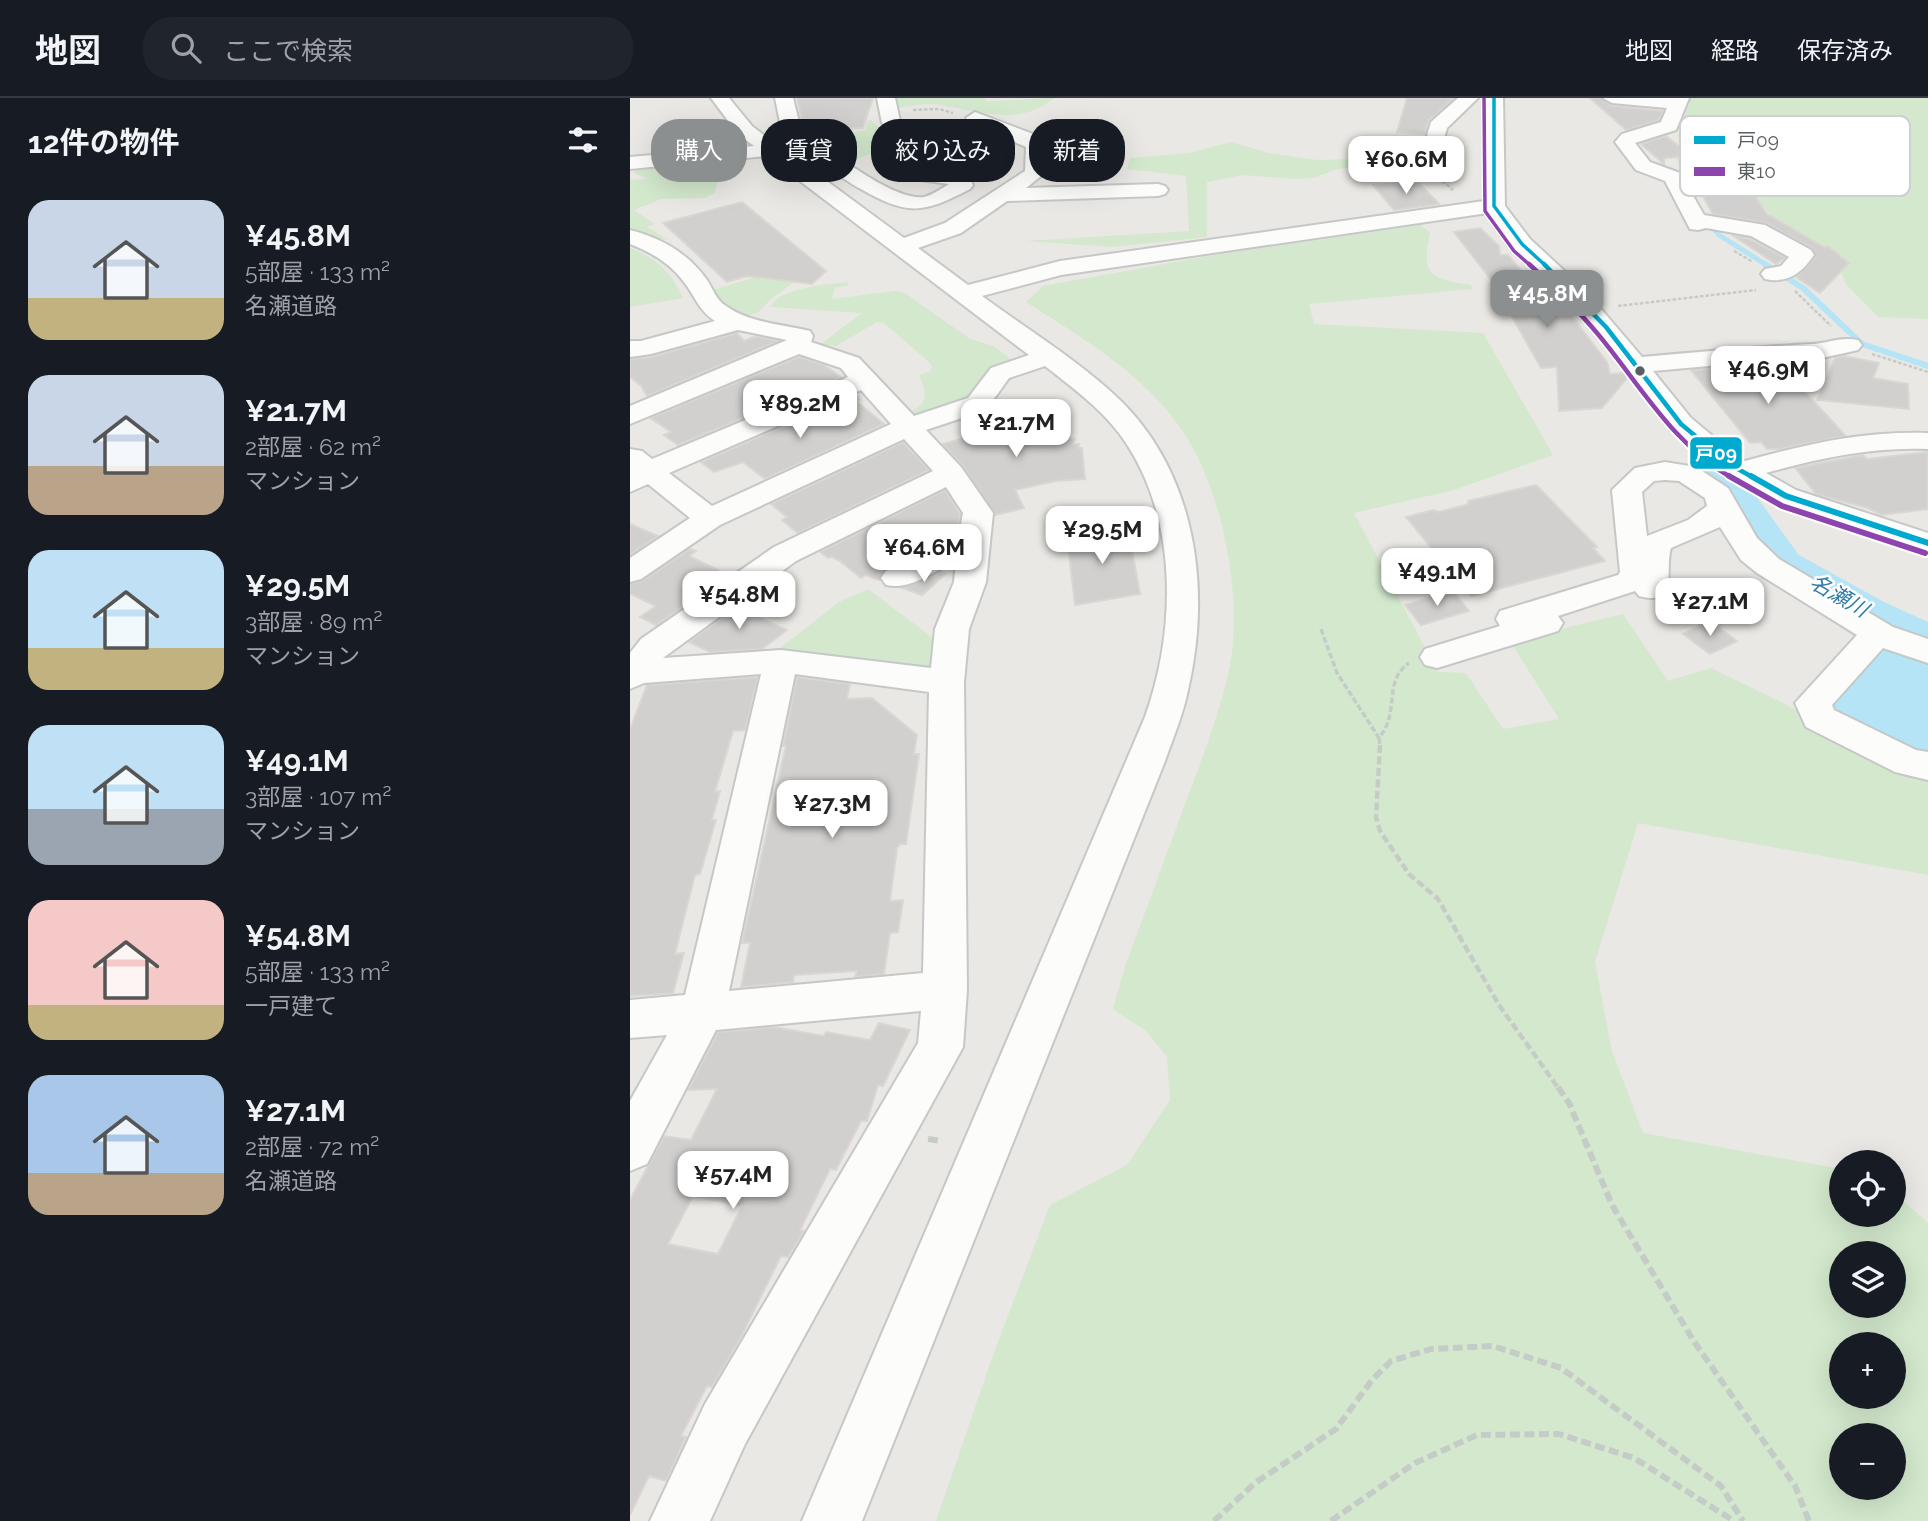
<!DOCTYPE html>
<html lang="ja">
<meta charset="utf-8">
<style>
body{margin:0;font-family:Raleway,"Noto Sans JP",sans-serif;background:#20242c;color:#f1f3f6;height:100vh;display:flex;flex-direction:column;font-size:26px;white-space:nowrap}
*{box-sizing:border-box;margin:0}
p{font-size:23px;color:#9ea1a6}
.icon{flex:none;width:38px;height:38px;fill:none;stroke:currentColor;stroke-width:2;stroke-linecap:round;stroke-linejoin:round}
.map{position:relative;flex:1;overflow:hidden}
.sheet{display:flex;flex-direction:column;background:#171b24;width:630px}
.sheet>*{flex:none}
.top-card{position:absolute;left:21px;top:21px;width:665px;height:63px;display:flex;gap:14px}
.tools{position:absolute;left:1199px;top:1052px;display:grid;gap:14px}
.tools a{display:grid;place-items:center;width:77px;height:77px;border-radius:50%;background:#171b24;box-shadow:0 7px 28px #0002;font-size:35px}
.price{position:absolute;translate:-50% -60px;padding:0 16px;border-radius:14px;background:#fff;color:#222;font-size:23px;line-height:46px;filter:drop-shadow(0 2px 4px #0008)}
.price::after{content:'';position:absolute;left:50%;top:42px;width:21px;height:16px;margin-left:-10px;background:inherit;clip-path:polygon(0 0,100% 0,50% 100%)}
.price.on{background:#8c8f90;color:#fff}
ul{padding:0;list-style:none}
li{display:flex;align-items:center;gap:21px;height:175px;padding:0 28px}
li span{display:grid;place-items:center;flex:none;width:196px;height:140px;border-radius:21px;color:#555}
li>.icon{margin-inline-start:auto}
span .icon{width:84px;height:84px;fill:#fffc;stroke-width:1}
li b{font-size:30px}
h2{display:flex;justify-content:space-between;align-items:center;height:84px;padding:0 28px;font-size:30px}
.tag{padding:0 24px;border-radius:28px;background:#171b24;box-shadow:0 7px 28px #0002;font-size:24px;line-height:63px}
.tag.on{background:#8c8f90;color:#fff}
header{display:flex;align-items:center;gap:42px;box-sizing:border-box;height:98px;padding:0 35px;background:#171b24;border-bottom:2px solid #363941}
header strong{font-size:33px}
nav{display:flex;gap:38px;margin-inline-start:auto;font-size:24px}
.search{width:490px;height:63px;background:#20242c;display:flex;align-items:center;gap:18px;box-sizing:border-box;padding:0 24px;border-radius:28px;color:#9ea1a6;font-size:26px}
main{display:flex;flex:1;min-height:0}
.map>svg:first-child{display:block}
.green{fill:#d3e8cd;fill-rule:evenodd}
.water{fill:#b6e4f7}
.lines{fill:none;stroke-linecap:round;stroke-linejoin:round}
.stream-far1{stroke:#b6e4f7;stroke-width:5}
.stream{stroke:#b6e4f7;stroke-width:6}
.river{fill:#b6e4f7;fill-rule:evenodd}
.building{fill:#d2d0ce;stroke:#dad7d3;stroke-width:2;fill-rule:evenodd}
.minor-casing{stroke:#c6c7c7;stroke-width:4}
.path-far3{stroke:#c5ccc8;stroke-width:2.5;stroke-dasharray:3.5 2;stroke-linecap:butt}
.path-far2{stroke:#c5ccc8;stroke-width:3.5;stroke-dasharray:6 2.5;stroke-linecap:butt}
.path-far1{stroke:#c5ccc8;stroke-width:4.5;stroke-dasharray:8 3.5;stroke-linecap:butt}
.path{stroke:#c5ccc8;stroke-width:6;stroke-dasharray:10 4.5;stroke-linecap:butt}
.minor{fill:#fcfcfb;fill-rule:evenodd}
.bus-1-far2-casing{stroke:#fff;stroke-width:6}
.bus-1-far1-casing{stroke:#fff;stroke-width:8}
.bus-1-casing{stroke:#fff;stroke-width:10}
.bus-2-far2-casing{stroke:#fff;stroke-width:6}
.bus-2-far1-casing{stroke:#fff;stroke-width:8}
.bus-2-casing{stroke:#fff;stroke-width:10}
.bus-1-far2{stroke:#00a9ce;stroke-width:3.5}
.bus-1-far1{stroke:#00a9ce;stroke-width:4.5}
.bus-1{stroke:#00a9ce;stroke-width:6}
.bus-2-far2{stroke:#8e44ad;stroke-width:3.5}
.bus-2-far1{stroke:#8e44ad;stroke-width:4.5}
.bus-2{stroke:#8e44ad;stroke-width:6}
.bus-dot{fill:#595f63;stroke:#fff;stroke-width:2.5}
.labels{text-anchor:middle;stroke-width:5;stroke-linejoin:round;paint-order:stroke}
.water-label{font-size:21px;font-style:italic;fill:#2f7ba7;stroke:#fff}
.key{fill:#fff;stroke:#cdcfd0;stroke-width:2}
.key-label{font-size:19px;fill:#595f63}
.line-badge{stroke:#fff;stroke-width:2.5}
.badge-label{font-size:19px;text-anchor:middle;font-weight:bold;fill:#fff}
</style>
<header>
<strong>地図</strong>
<div class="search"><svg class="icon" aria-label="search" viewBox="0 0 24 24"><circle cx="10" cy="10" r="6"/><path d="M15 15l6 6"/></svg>ここで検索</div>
<nav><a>地図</a><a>経路</a><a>保存済み</a></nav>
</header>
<main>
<section class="sheet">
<h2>12件の物件<svg class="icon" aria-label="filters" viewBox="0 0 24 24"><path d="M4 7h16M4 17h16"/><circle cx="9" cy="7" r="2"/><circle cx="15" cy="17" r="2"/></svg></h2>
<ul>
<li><span style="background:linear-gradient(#c9d6e8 70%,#c2b280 0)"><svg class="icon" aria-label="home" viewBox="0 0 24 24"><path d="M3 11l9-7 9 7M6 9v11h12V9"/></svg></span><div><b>¥45.8M</b><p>5部屋 · 133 m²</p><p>名瀬道路</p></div></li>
<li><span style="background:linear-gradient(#c9d6e8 65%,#b9a48a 0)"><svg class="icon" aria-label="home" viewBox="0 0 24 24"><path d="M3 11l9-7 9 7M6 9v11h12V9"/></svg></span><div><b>¥21.7M</b><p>2部屋 · 62 m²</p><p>マンション</p></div></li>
<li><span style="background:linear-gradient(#bfe0f5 70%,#c2b280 0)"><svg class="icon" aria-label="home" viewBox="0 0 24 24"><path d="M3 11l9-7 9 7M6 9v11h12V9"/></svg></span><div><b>¥29.5M</b><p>3部屋 · 89 m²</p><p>マンション</p></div></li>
<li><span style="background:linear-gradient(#bfe0f5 60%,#9aa5b1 0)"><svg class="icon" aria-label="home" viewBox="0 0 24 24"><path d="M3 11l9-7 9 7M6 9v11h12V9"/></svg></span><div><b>¥49.1M</b><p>3部屋 · 107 m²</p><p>マンション</p></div></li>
<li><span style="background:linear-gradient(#f6c9c9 75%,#c2b280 0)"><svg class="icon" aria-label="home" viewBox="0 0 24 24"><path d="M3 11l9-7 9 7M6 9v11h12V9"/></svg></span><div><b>¥54.8M</b><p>5部屋 · 133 m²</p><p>一戸建て</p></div></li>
<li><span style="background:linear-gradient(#a9c7e8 70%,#b9a48a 0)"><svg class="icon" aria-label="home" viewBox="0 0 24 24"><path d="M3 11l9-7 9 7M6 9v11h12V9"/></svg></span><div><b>¥27.1M</b><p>2部屋 · 72 m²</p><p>名瀬道路</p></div></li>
</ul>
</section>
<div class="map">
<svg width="1298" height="1423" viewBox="0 0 1298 1423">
<rect width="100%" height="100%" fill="#eae8e4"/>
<g class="green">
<path d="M263 0H354L358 3 424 0C388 30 350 12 310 7 296 5 281 8 267 10Z"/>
<path d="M1061 0H1298V221L1248 219 1216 186 1204 158 1142 119 1119 90 1060 91 1046 60 1073 52 1047 39Z"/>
<path d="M241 22 264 44C235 60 216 68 182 63L172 54 181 43 235 32 237 23Z"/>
<path d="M601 44 639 55 687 62 756 60 769 54 787 56 782 71 727 68 704 72 684 80 666 81 613 77 577 84V139L482 149 396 143 559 133 556 78 497 71 500 60 559 55Z"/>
<path d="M92 61 85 95 75 100 31 101 4 112 25 126 17 129 39 142 0 136V82L17 81 3 74 16 69Z"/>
<path d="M790 127 800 134C791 178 799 180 841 187L842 191 679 206 684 226 853 235 923 357 824 392 724 415 808 574 836 575 873 631 929 621 880 543 993 516 1038 583 1081 570 1157 607 1275 672 1298 677V777L1008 725 965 864 982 953 1013 1035 1211 1071V1116H1264V1095L1298 1125V1423H306L363 1257 420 1107 497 1067 540 1002 537 959 516 933 483 911 495 868C516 812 537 755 558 698 574 655 591 612 600 567 613 497 592 390 552 332 514 276 451 239 396 204L413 188 579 158ZM1211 1155H1264V1208H1211ZM1211 1246H1264V1298H1211ZM1211 1337H1264V1390H1211Z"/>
<path d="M0 150C27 160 41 174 53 200L0 209Z"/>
<path d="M149 172 178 174 141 201 127 215 110 219 86 203 83 192Z"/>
<path d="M218 184V188L205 189 202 201 266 193 275 195 340 241 364 248 383 263 362 269 343 297 330 305 284 319 277 315C299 307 297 296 289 277L301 273 302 269 300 265 254 225 247 224 206 248 191 246 232 215 141 209C147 190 200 186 218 184Z"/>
<path d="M238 491 303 540V573L149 551 209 504Z"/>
</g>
<path class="water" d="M1255 548 1298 563V663L1201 619 1197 607Z"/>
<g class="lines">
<path class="stream-far1" d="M1076 121 1089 137 1138 168"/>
<path class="stream" d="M1135 166 1173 190 1232 246 1298 268"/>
<path class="river" d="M1077 362 1092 366 1121 391 1169 457 1254 504 1298 524V559L1281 554 1220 526 1137 477 1091 409 1056 375 1062 366Z"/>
</g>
<g class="building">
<path d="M167 0H243L233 30 184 32 172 23Z"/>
<path d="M777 0H816L823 1 799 22 794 36 767 34Z"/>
<path d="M960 0H971L982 8 1033 13 1029 22 996 32Z"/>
<path d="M1036 38 1061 58 1034 60V66L1011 46Z"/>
<path d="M759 86H790L809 106 764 112 743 87Z"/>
<path d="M1071 95H1123L1137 116 1194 149H1199L1219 165 1190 195 1166 179 1186 159 1182 150 1136 125 1083 116Z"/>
<path d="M112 104 196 173 182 186 117 178 97 184 33 125Z"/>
<path d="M850 130 869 148 870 157H878L901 184 908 188 928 219 941 217 977 264 980 276 995 275 998 279 972 310 929 313 927 269 911 270 872 201 875 200 824 134Z"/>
<path d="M1102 137 1120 141 1155 160 1146 166Z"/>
<path d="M107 235 114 243 126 238 148 243 17 298 11 288 0 279V261L22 259Z"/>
<path d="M1214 258 1249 265 1243 280 1278 286 1279 311 1187 302 1205 260Z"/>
<path d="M169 259 194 267 211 279 48 347 34 337 41 334 20 320Z"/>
<path d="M1149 265 1166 284 1216 338 1149 351H1137L1131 344 1120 345 1061 272Z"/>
<path d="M227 297 229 302 226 303 254 326 135 381 113 364 84 374 71 364Z"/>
<path d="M398 307 421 340 445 341 443 346H449L448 350H452L455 381 426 383 385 392 394 410 365 417 333 368 313 346 372 329 363 316Z"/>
<path d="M273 344 299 372 168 435 152 422 157 419 141 406Z"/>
<path d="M1298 354V411L1251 417 1238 410 1186 396 1165 370 1233 357 1237 361Z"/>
<path d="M906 387 967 449 963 450 975 463 841 498 776 419 803 412 809 414 839 406 838 403Z"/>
<path d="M315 392 330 416 328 426 293 443 287 450 269 459 273 461 255 471 249 482 236 477 231 480 210 463 202 459 198 460 190 454Z"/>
<path d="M0 426 28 438 0 457Z"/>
<path d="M498 431 510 496 445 507 437 438Z"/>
<path d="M60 451 66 453 59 458 94 475 89 479 93 481 26 527 10 519 26 508 0 496V486L12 483Z"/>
<path d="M310 474 315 476 292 497 272 490Z"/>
<path d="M823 493 839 513 791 527 775 507Z"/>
<path d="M118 501 135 510 124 517 157 532 132 551 80 554 59 544Z"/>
<path d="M1080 523 1107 543 1080 556 1053 536Z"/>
<path d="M128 579 115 632 103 633 85 694 90 693 82 722H86L70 776 65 777 45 856 54 855 43 895 0 898V631L17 587Z"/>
<path d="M167 579 220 586 217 601 242 600 287 637 284 656H289L276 746H270L267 750 260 803 273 802 268 834 260 835 254 876 225 879 227 873 164 877 163 884 111 889 120 845H112L156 648H153Z"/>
<path d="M249 925 280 932 253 988 248 987 237 1023H231L206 1072 200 1071 170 1132 174 1133 158 1159 151 1158 111 1239 82 1289 77 1288 51 1338 56 1339 36 1383 19 1378 0 1417V1102L34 1038 61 1042 87 991 58 992 88 934 144 929 194 938 196 934 240 942ZM63 1098 112 1108 88 1156 38 1146Z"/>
</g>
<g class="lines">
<g class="minor-casing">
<g id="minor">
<path d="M81 0H99L122 28 144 45 164 38 150 24 145 0H163L169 24 188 38 174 49 156 54 176 68 210 63 217 65C235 77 272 102 294 99 303 97 312 90 319 86L275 80 257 65 274 45 252 25 247 0H265L270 23 288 35 294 45 279 65 287 71 338 77 343 87 340 91C292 116 278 118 229 90 211 80 212 75 190 78L274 140 315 125 395 73 396 49 338 24 336 20 345 14 403 36 416 47 415 75 396 90 528 86 535 88 538 92 535 96 528 98 377 103 331 135 288 150 338 187 430 163 854 103 855 0H873L875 108 900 141 954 191 1012 259C1068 254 1124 249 1180 246 1196 246 1212 238 1228 242L1232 247 1228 252 1183 262H1146L1023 273 1061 320 1109 360 1115 363C1178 346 1231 333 1298 335V351C1240 349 1191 360 1136 375L1166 392 1298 435V454L1146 404 1089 372 1041 332 967 234 938 201 884 151 858 115 431 177 352 198C398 232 451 264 492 304 567 380 581 492 558 592 553 617 543 640 535 663L232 1423H172L515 619C546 532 548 424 496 345 475 313 444 291 415 268L379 280 356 312 296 332 331 369 363 415 356 484 339 531 334 584 337 892 333 949 115 1346 80 1423H20L75 1306 288 945 291 913 86 932 17 1066 0 1073V1003L37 937 0 940V902L55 897 131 576 14 585 0 591V555L11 541 144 449 303 373 274 341 90 427 11 481 0 484V460L60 420 18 386 0 394V351L12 353 22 361 218 279 211 270 169 256 0 326V308L157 242 108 232 21 256 0 259V243H11L85 223C69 213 65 198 54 184 41 166 21 154 0 146V132C31 140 58 155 77 182 83 191 86 202 96 208 120 225 152 226 180 233L183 238 181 244 229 260 284 318 338 300 361 270 399 257 137 58 0 71V59L124 48 108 36ZM231 292 261 326 82 408 39 375ZM316 389 333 415 329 436 256 473 251 480 256 487C280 493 305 473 326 462L324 484 305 531 301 570 151 552 33 560 166 463ZM165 576 299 594 293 875 99 893Z"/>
<path d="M828 0H848L817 30 814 41H800L797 37 801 24Z"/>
<path d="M973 0H1059L1046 32 1005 45 1020 64 1050 75 1074 117 1135 127 1181 152 1184 157C1172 175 1157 186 1135 181L1131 176 1135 171 1151 168 1159 159 1121 138 1076 130 1068 132 1060 131 1035 83 1006 72 985 44 992 36 1031 24 1037 10 982 5Z"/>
<path d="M1035 364 1066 369 1098 390 1127 440 1149 461 1263 529 1298 541V565L1253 550 1202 607 1204 612 1286 652 1298 654V682L1265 674 1176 629 1165 605 1227 537 1127 475 1111 462 1090 429 1041 450C1034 473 1050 509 1009 498L1005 493 928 518 933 525 928 533 807 570 795 567 790 559 795 551 870 528 866 521 870 513 988 477 990 474 982 392 1005 370ZM1035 382 1049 383 1075 400 1077 408 1058 422 1017 438 1012 394 1024 383Z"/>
</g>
</g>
<g class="path-far3">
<path d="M283 12 309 11 323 15"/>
<path d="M806 56 801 73 823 92"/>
<path d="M1104 153 1123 164"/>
<path d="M1165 193 1201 228"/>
<path d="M988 208 1126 192"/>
<path d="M1242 256 1298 274"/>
</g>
<g class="path-far2">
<path d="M691 531 707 575 749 640C771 613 752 584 779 565"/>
<path d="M749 640 750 649"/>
</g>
<path class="path-far1" d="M750 647 746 719 750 733 779 776 808 801 869 907 929 991"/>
<g class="path">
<path d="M928 989 939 1005 982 1107 1063 1242 1165 1388 1179 1423"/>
<path d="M298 1041 311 1043"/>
<path d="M584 1423 625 1385 706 1331 742 1282 761 1263 801 1251 863 1248 931 1270 1091 1388 1113 1423"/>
<path d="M701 1423 785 1365 847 1337 929 1336 1004 1360 1104 1423"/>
</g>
<use href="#minor" class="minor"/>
<g class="bus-1-far2-casing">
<path id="bus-1-far2" d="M864 0V108L892 146 916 168"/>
</g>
<g class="bus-1-far1-casing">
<path id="bus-1-far1" d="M914 166 976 229 1051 326 1099 366 1124 380"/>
</g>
<g class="bus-1-casing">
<path id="bus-1" d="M1121 378 1156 398 1298 445"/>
</g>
<g class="bus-2-far2-casing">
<path id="bus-2-far2" d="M854 0 855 113 884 153 901 168"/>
</g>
<g class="bus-2-far1-casing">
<path id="bus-2-far1" d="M899 166C923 188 946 210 967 235 1009 285 1043 347 1102 380"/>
</g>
<g class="bus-2-casing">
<path id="bus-2" d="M1099 378 1152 408 1295 455"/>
</g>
<use href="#bus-1-far2" class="bus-1-far2"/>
<use href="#bus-1-far1" class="bus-1-far1"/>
<use href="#bus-1" class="bus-1"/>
<use href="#bus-2-far2" class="bus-2-far2"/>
<use href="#bus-2-far1" class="bus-2-far1"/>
<use href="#bus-2" class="bus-2"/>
</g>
<circle class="bus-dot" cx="1010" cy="273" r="6"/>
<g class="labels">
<g class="water-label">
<text transform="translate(1209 498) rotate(30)" y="7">名瀬川</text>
</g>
</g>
<rect x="1050" y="18" width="230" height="80" rx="10" class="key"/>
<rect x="1064" y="38" width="31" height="8" fill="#00a9ce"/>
<rect x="1064" y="69" width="31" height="9" fill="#8e44ad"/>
<g class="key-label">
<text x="1107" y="49">戸09</text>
<text x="1107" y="80">東10</text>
</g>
<rect class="line-badge" x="1059" y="338" width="54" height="34" rx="7" fill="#00a9ce"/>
<g class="badge-label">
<text x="1086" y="362">戸09</text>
</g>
</svg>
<div class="tools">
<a><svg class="icon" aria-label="locate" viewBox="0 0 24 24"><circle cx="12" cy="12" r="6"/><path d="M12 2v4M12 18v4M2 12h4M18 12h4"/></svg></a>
<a><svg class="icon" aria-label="layers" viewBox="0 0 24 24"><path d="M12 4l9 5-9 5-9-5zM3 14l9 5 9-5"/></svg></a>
<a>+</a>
<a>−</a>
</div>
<b class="price" style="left:776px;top:98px">¥60.6M</b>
<b class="price on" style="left:917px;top:232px">¥45.8M</b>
<b class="price" style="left:1138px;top:308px">¥46.9M</b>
<b class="price" style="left:170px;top:342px">¥89.2M</b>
<b class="price" style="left:386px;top:361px">¥21.7M</b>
<b class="price" style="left:472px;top:468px">¥29.5M</b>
<b class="price" style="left:294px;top:486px">¥64.6M</b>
<b class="price" style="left:807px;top:510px">¥49.1M</b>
<b class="price" style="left:109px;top:533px">¥54.8M</b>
<b class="price" style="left:1080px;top:540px">¥27.1M</b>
<b class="price" style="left:202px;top:742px">¥27.3M</b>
<b class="price" style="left:103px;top:1113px">¥57.4M</b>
<div class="top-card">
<a class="tag on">購入</a>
<a class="tag">賃貸</a>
<a class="tag">絞り込み</a>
<a class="tag">新着</a>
</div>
</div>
</main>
